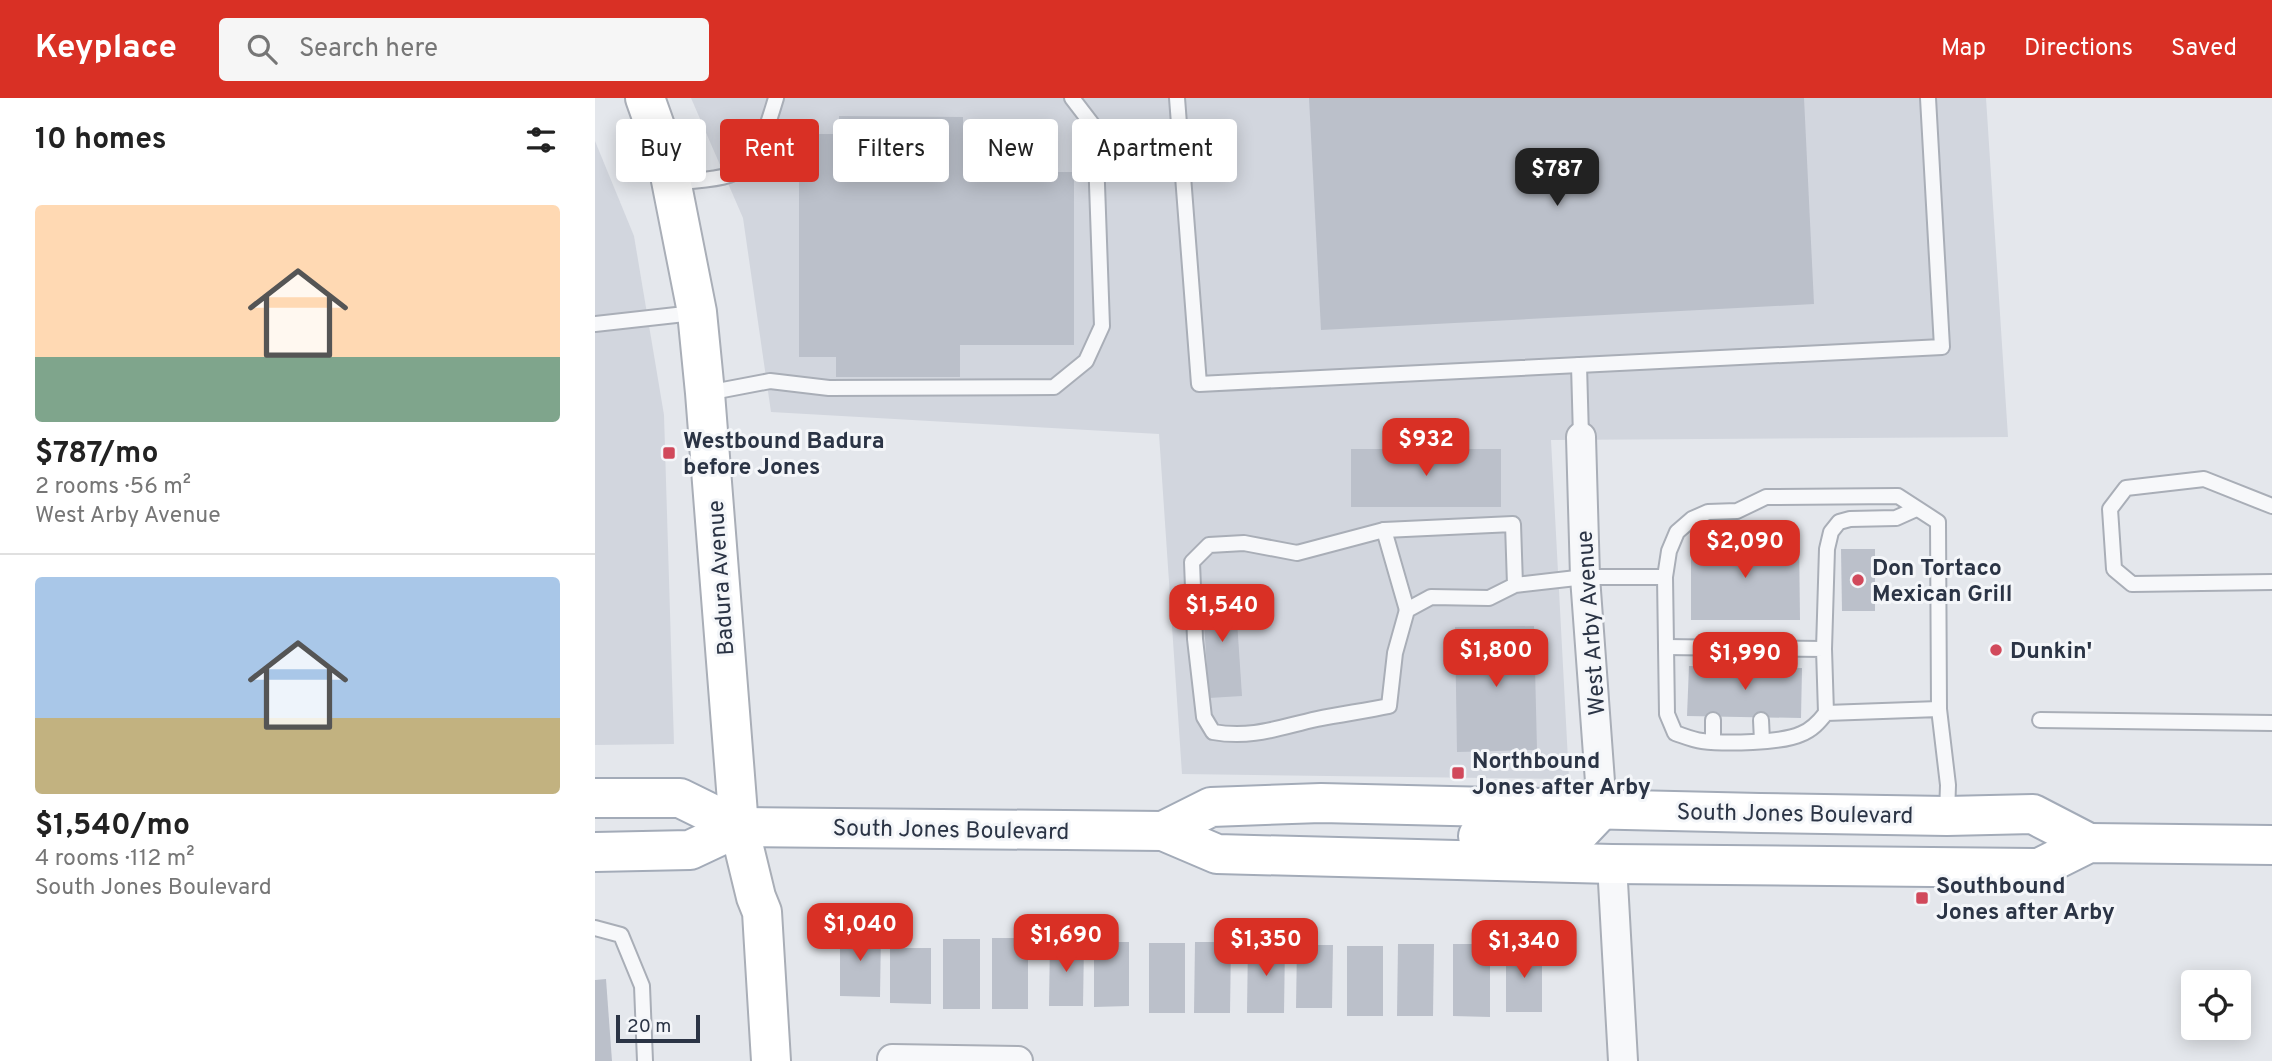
<!DOCTYPE html>
<meta charset="utf-8">
<style>
body{margin:0;font-family:Overpass,sans-serif;background:#f6f6f6;color:#222;height:100vh;display:flex;flex-direction:column;font-size:26px;white-space:nowrap}
*{box-sizing:border-box;margin:0}
p{font-size:23px;color:#767676}
.icon{flex:none;width:38px;height:38px;fill:none;stroke:currentColor;stroke-width:2;stroke-linecap:round;stroke-linejoin:round}
.map{position:relative;flex:1;overflow:hidden}
.panel{display:flex;flex-direction:column;background:#fff;width:595px}
.panel>*{flex:none}
.guide{position:absolute;left:21px;top:21px;width:665px;height:63px;display:flex;gap:14px}
.controls{position:absolute;left:1586px;top:872px;display:grid;gap:14px}
.controls a{display:grid;place-items:center;width:70px;height:70px;border-radius:7px;background:#fff;box-shadow:0 4px 18px #0003;font-size:35px}
.scale{position:absolute;left:21px;bottom:18px;width:84px;box-sizing:border-box;padding-left:7px;border:4px solid #2b3445;border-top:0;font-size:19px;line-height:24px;white-space:nowrap;color:#2b3445;-webkit-text-stroke:5px #f4f6f9;paint-order:stroke}
.price{position:absolute;translate:-50% -60px;padding:0 16px;border-radius:14px;background:#d93025;color:#fff;font-size:23px;line-height:46px;filter:drop-shadow(0 2px 4px #0008)}
.price::after{content:'';position:absolute;left:50%;top:42px;width:21px;height:16px;margin-left:-10px;background:inherit;clip-path:polygon(0 0,100% 0,50% 100%)}
.price.active{background:#222;color:#fff}
ul{padding:0;list-style:none}
li{display:grid;align-content:center;gap:14px;height:371px;padding:0 35px}
li+li{border-top:2px solid #e0e0e0}
li span{display:grid;place-items:center;height:217px;border-radius:7px;color:#555}
li>.icon{margin-inline-start:auto}
span .icon{width:126px;height:126px;fill:#fffc;stroke-width:1}
li b{font-size:30px}
h2{display:flex;justify-content:space-between;align-items:center;height:84px;padding:0 35px;font-size:30px}
.tag{padding:0 24px;border-radius:7px;background:#fff;box-shadow:0 4px 18px #0003;font-size:24px;line-height:63px}
.tag.active{background:#d93025;color:#fff}
header{display:flex;align-items:center;gap:42px;box-sizing:border-box;height:98px;padding:0 35px;background:#d93025;color:#fff}
header strong{font-size:33px}
nav{display:flex;gap:38px;margin-inline-start:auto;font-size:24px}
.search{width:490px;height:63px;background:#f6f6f6;display:flex;align-items:center;gap:18px;box-sizing:border-box;padding:0 24px;border-radius:7px;color:#767676;font-size:26px}
main{display:flex;flex:1;min-height:0}
.map>svg:first-child{display:block}
.built{fill:#d2d6de}
.building{fill:#bbc0ca}
.lines{fill:none;stroke-linecap:round;stroke-linejoin:round}
.lane-casing{stroke:#a9aeb7;stroke-width:18}
.street-casing{stroke:#a9aeb7;stroke-width:32}
.secondary-casing{stroke:#a9aeb7;stroke-width:42}
.primary-casing{stroke:#a3abb8;stroke-width:42}
.lane{stroke:#f7f8fa;stroke-width:14}
.street{stroke:#f7f8fa;stroke-width:28}
.secondary{stroke:#fff;stroke-width:38}
.primary{stroke:#fff;stroke-width:38}
.poi-dot{fill:#d1495b;stroke:#f4f6f9;stroke-width:2.5}
.labels{text-anchor:middle;stroke-width:6;stroke-linejoin:round;paint-order:stroke}
.poi-label{font-size:23px;font-weight:bold;fill:#2b3445;stroke:#f4f6f9;text-anchor:start}
.street-label{font-size:23px;fill:#2b3445;stroke:#f4f6f9}
</style>
<header>
<strong>Keyplace</strong>
<div class="search"><svg class="icon" aria-label="search" viewBox="0 0 24 24"><circle cx="10" cy="10" r="6"/><path d="M15 15l6 6"/></svg>Search here</div>
<nav><a>Map</a><a>Directions</a><a>Saved</a></nav>
</header>
<main>
<section class="panel">
<h2>10 homes<svg class="icon" aria-label="filters" viewBox="0 0 24 24"><path d="M4 7h16M4 17h16"/><circle cx="9" cy="7" r="2"/><circle cx="15" cy="17" r="2"/></svg></h2>
<ul>
<li><span style="background:linear-gradient(#ffd9b3 70%,#7fa58c 0)"><svg class="icon" aria-label="home" viewBox="0 0 24 24"><path d="M3 11l9-7 9 7M6 9v11h12V9"/></svg></span><div><b>$787/mo</b><p>2 rooms · 56 m²</p><p>West Arby Avenue</p></div></li>
<li><span style="background:linear-gradient(#a9c7e8 65%,#c2b280 0)"><svg class="icon" aria-label="home" viewBox="0 0 24 24"><path d="M3 11l9-7 9 7M6 9v11h12V9"/></svg></span><div><b>$1,540/mo</b><p>4 rooms · 112 m²</p><p>South Jones Boulevard</p></div></li>
</ul>
</section>
<div class="map">
<svg width="1677" height="963" viewBox="0 0 1677 963">
<rect width="100%" height="100%" fill="#e4e7ec"/>
<g class="built">
<path d="M96 0H1391L1413 339 956 342 974 681 587 676 564 336 176 314 148 120Z"/>
<path d="M0 43 39 138 69 317 79 646 0 647Z"/>
</g>
<g class="building">
<path d="M714 0H1209L1219 206 726 232Z"/>
<path d="M244 18 368 19V50H453V74H479V247H365V279H241V259H204V36H244Z"/>
<rect x="756" y="351" width="150" height="58"/>
<path d="M1096 441H1204L1205 522H1096Z"/>
<path d="M1246 451H1280V513H1247Z"/>
<path d="M640 493 647 598 614 600 607 495Z"/>
<path d="M939 528 942 652 862 654 860 529Z"/>
<path d="M1094 568 1207 570 1206 620 1092 618Z"/>
<path d="M245 832H286L285 899 245 898Z"/>
<rect x="397" y="840" width="36" height="71"/>
<rect x="348" y="841" width="37" height="70"/>
<path d="M455 843 489 844 488 908H454Z"/>
<path d="M499 844H534V908L499 909Z"/>
<path d="M600 844H636L635 915H599Z"/>
<path d="M653 844 690 845 689 915H652Z"/>
<rect x="554" y="845" width="36" height="70"/>
<path d="M803 846H839L838 918H802Z"/>
<path d="M858 846H895V919L858 918Z"/>
<path d="M702 847H738L737 910H701Z"/>
<rect x="752" y="848" width="36" height="70"/>
<path d="M295 850H336V906L295 905Z"/>
<path d="M911 850 947 851V914H911Z"/>
<path d="M11 881 17 963H0V882Z"/>
</g>
<g class="lines">
<g class="lane-casing">
<g id="lane">
<path d="M582 0 604 286 1347 249 1333 0"/>
<path d="M79 85C96 82 117 83 134 77 163 67 173 26 181 0"/>
<path d="M0 226 99 215"/>
<path d="M984 267 986 339"/>
<path d="M112 295 175 283 234 290 459 289 491 263 507 228 500 30 477 0"/>
<path d="M1677 408 1609 381 1531 390 1515 411 1519 471 1537 486 1677 484"/>
<path d="M789 432 812 512"/>
<path d="M1070 479 1074 453 1082 434 1097 421 1113 414 1142 413 1171 399 1303 398 1343 424 1344 611"/>
<path d="M920 487 918 426 789 432 702 455 649 445 614 447 597 464 600 541 609 619 618 634C658 641 685 629 722 621 746 616 770 613 794 608L800 555 812 512 836 499 894 500 920 487 990 479H1070L1072 616 1080 635C1089 638 1098 642 1107 643 1129 646 1187 645 1206 636 1217 632 1224 624 1231 615L1344 611 1353 687 1352 717"/>
<path d="M1071 549 1229 551 1231 615"/>
<path d="M1118 549V570"/>
<path d="M1229 551 1232 451 1236 434 1244 424 1255 421 1301 420 1321 411"/>
<path d="M1166 571 1167 549"/>
<path d="M1118 622V644"/>
<path d="M1166 622 1167 643"/>
<path d="M1445 622 1677 625"/>
<path d="M0 830 26 837 47 888 50 963"/>
</g>
</g>
<g class="street-casing">
<g id="street">
<path d="M986 339 990 479 1007 711"/>
<path d="M1017 766 1028 963"/>
<path d="M297 961 423 963"/>
</g>
</g>
<g class="secondary-casing">
<path id="secondary" d="M50 0 72 62 102 214 110 295 144 729 161 799 167 814 176 963"/>
</g>
<g class="primary-casing">
<g id="primary">
<path d="M0 700H85L144 729"/>
<path d="M568 733 616 709 726 705 1165 715 1352 718 1438 716 1494 745"/>
<path d="M883 738 966 737 985 734 1003 715"/>
<path d="M0 754 95 752 144 729 568 733 622 756 1017 766 1444 770 1494 745 1677 747"/>
</g>
</g>
<use href="#lane" class="lane"/>
<use href="#street" class="street"/>
<use href="#secondary" class="secondary"/>
<use href="#primary" class="primary"/>
</g>
<g class="poi-dot">
<rect x="67" y="348" width="14" height="14" rx="3.5"/>
<circle cx="1263" cy="482" r="7"/>
<circle cx="1401" cy="552" r="7"/>
<rect x="856" y="668" width="14" height="14" rx="3.5"/>
<rect x="1320" y="793" width="14" height="14" rx="3.5"/>
</g>
<g class="labels">
<g class="poi-label">
<text x="88" y="350">Westbound Badura<tspan x="88" dy="26">before Jones</tspan></text>
<text x="1277" y="477">Don Tortaco<tspan x="1277" dy="26">Mexican Grill</tspan></text>
<text x="1415" y="560">Dunkin'</text>
<text x="877" y="670">Northbound<tspan x="877" dy="26">Jones after Arby</tspan></text>
<text x="1341" y="795">Southbound<tspan x="1341" dy="26">Jones after Arby</tspan></text>
</g>
<g class="street-label">
<text transform="translate(125 480) rotate(-94)" y="8">Badura Avenue</text>
<text transform="translate(995 525) rotate(-94)" y="8">West Arby Avenue</text>
<text transform="translate(1200 715) rotate(1)" y="8">South Jones Boulevard</text>
<text transform="translate(356 731) rotate(1)" y="8">South Jones Boulevard</text>
</g>
</g>
</svg>
<div class="controls">
<a><svg class="icon" aria-label="locate" viewBox="0 0 24 24"><circle cx="12" cy="12" r="6"/><path d="M12 2v4M12 18v4M2 12h4M18 12h4"/></svg></a>
</div>
<div class="scale">20 m</div>
<b class="price active" style="left:962px;top:110px">$787</b>
<b class="price" style="left:831px;top:380px">$932</b>
<b class="price" style="left:1150px;top:482px">$2,090</b>
<b class="price" style="left:627px;top:546px">$1,540</b>
<b class="price" style="left:901px;top:591px">$1,800</b>
<b class="price" style="left:1150px;top:594px">$1,990</b>
<b class="price" style="left:265px;top:865px">$1,040</b>
<b class="price" style="left:471px;top:876px">$1,690</b>
<b class="price" style="left:671px;top:880px">$1,350</b>
<b class="price" style="left:929px;top:882px">$1,340</b>
<div class="guide">
<a class="tag">Buy</a>
<a class="tag active">Rent</a>
<a class="tag">Filters</a>
<a class="tag">New</a>
<a class="tag">Apartment</a>
</div>
</div>
</main>
